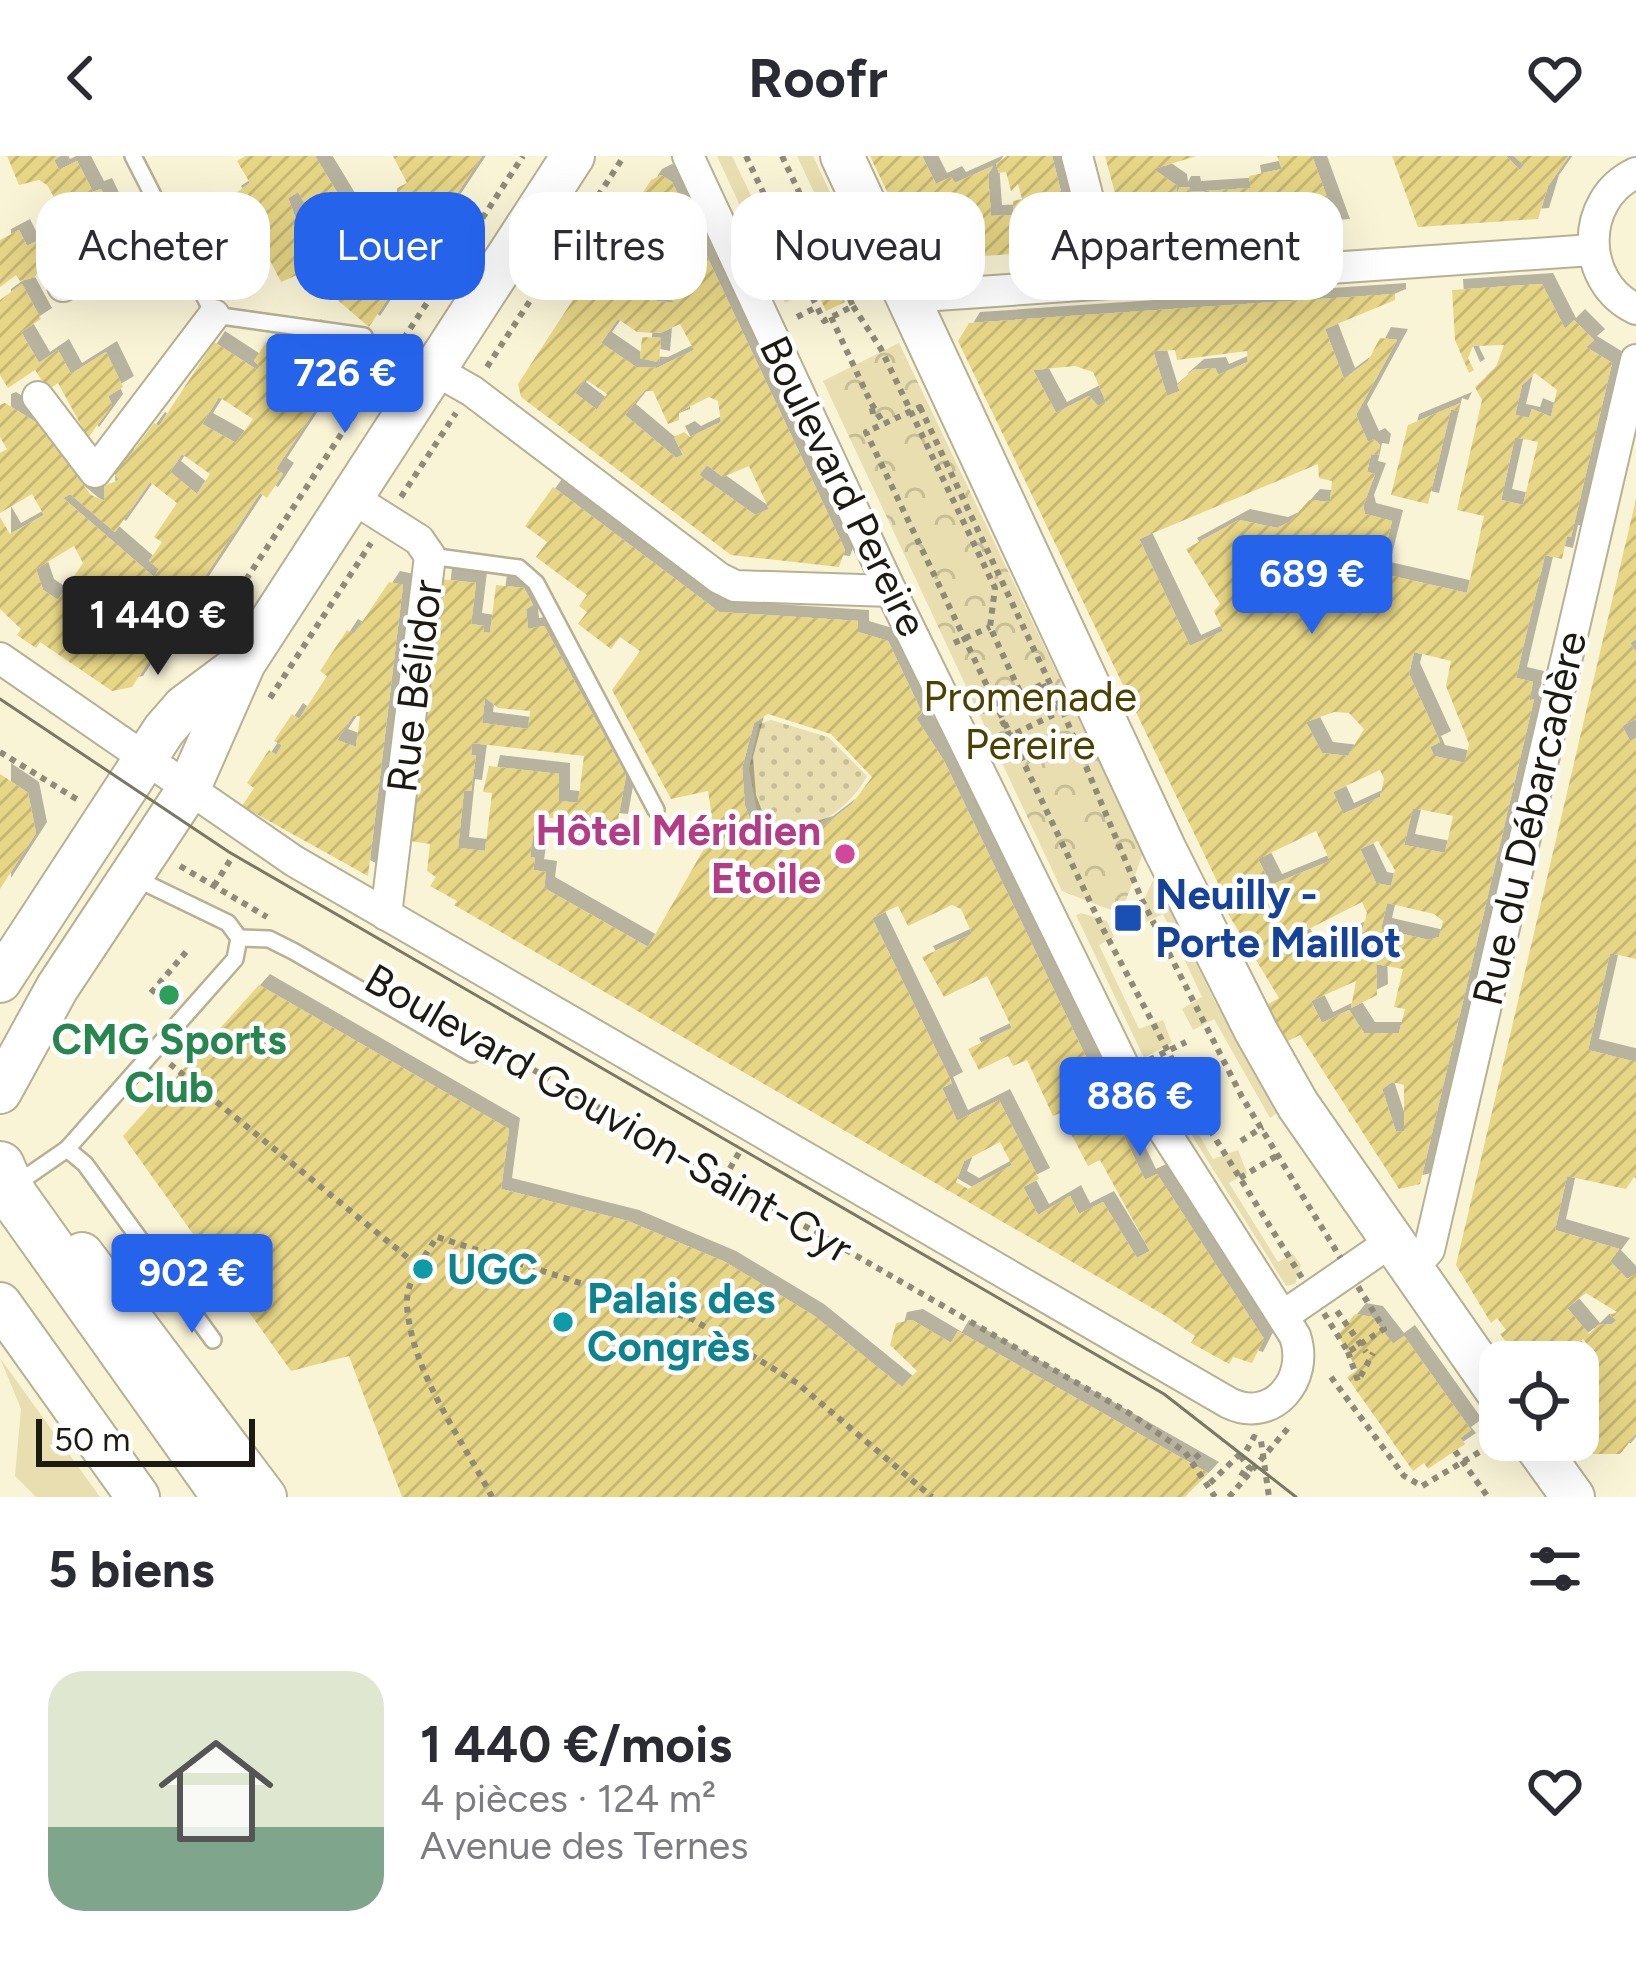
<!DOCTYPE html>
<html lang="fr">
<meta charset="utf-8">
<style>
body{margin:0;font-family:Figtree,sans-serif;background:#f2f2f3;color:#2b2b33;height:100vh;display:flex;flex-direction:column;font-size:45px;white-space:nowrap}
*{box-sizing:border-box;margin:0}
p{font-size:39px;color:#7c7c81}
.icon{flex:none;width:66px;height:66px;fill:none;stroke:currentColor;stroke-width:2;stroke-linecap:round;stroke-linejoin:round}
.map{position:relative;height:1341px;overflow:hidden}
.details{display:flex;flex-direction:column;background:#fff;flex:1}
.details>*{flex:none}
.top-card{position:absolute;left:36px;top:36px;width:1566px;height:108px;display:flex;gap:24px}
.tools{position:absolute;left:1479px;top:1185px;display:grid;gap:24px}
.tools a{display:grid;place-items:center;width:120px;height:120px;border-radius:24px;background:#fff;box-shadow:0 12px 48px #0002;font-size:60px}
.scale{position:absolute;left:36px;bottom:30px;width:219px;box-sizing:border-box;padding-left:12px;border:6px solid #1d1b11;border-top:0;font-size:33px;line-height:42px;white-space:nowrap;color:#1d1b11;-webkit-text-stroke:9px #fff;paint-order:stroke}
.price{position:absolute;translate:-50% -102px;padding:0 27px;border-radius:12px;background:#2563eb;color:#fff;font-size:39px;line-height:78px;filter:drop-shadow(0 3px 6px #0008)}
.price::after{content:'';position:absolute;left:50%;top:72px;width:36px;height:27px;margin-left:-18px;background:inherit;clip-path:polygon(0 0,100% 0,50% 100%)}
.price.selected{background:#222;color:#fff}
ul{padding:0;list-style:none}
li{display:flex;align-items:center;gap:36px;height:300px;padding:0 48px}
li+li{border-top:3px solid #e1e1e2}
li span{display:grid;place-items:center;flex:none;width:336px;height:240px;border-radius:36px;color:#555}
li>.icon{margin-inline-start:auto}
span .icon{width:144px;height:144px;fill:#fffc;stroke-width:1}
li b{font-size:51px}
h2{display:flex;justify-content:space-between;align-items:center;height:144px;padding:0 48px;font-size:51px}
.pill{padding:0 42px;border-radius:36px;background:#fff;box-shadow:0 12px 48px #0002;font-size:42px;line-height:108px}
.pill.selected{background:#2563eb;color:#fff}
header{display:flex;justify-content:space-between;align-items:center;height:156px;padding:0 48px;background:#fff;font-size:54px;font-weight:700}
.map>svg:first-child{display:block}
.grass{fill:#e8deaf}
.park{fill:url(#park-crowns)}
.garden{fill:url(#garden-dots)}
.building{fill:url(#building-hatch);fill-rule:evenodd;filter:url(#shadow)}
.lines{fill:none;stroke-linecap:round;stroke-linejoin:round}
.lane-casing{stroke:#b6b195;stroke-width:20}
.street-casing{stroke:#b6b195;stroke-width:34}
.secondary-casing{stroke:#b6b195;stroke-width:46}
.primary-casing{stroke:#b6b195;stroke-width:52}
.path{stroke:#908b78;stroke-width:6;stroke-dasharray:6 6;stroke-linecap:butt}
.lane{stroke:#fff;stroke-width:15}
.street{stroke:#fff;stroke-width:30}
.secondary{stroke:#fff;stroke-width:42}
.primary{stroke:#fff;stroke-width:48}
.tram{stroke:#7b7765;stroke-width:3}
.hotel-dot{fill:#d1479c;stroke:#fff;stroke-width:4.5}
.transit-dot{fill:#1a4fb4;stroke:#fff;stroke-width:4.5}
.leisure-dot{fill:#2e9e5b;stroke:#fff;stroke-width:4.5}
.culture-dot{fill:#0f9aa8;stroke:#fff;stroke-width:4.5}
.labels{text-anchor:middle;stroke-width:9;stroke-linejoin:round;paint-order:stroke}
.street-label{font-size:42px;fill:#1d1b11;stroke:#fff}
.park-label{font-size:42px;fill:#4d4100;stroke:#fff}
.hotel-label{font-size:42px;font-weight:bold;fill:#b23c85;stroke:#fff;text-anchor:end}
.transit-label{font-size:42px;font-weight:bold;fill:#164399;stroke:#fff;text-anchor:start}
.leisure-label{font-size:42px;font-weight:bold;fill:#27864d;stroke:#fff}
.culture-label{font-size:42px;font-weight:bold;fill:#0d838f;stroke:#fff;text-anchor:start}
</style>
<header><svg class="icon" aria-label="back" viewBox="0 0 24 24"><path d="M15 5l-7 7 7 7"/></svg>Roofr<svg class="icon" aria-label="heart" viewBox="0 0 24 24"><path d="M12 20l-8-8c-3-5 5-10 8-4 3-6 11-1 8 4z"/></svg></header>
<div class="map">
<svg width="1636" height="1341" viewBox="0 0 1636 1341">
<defs>
<pattern id="park-crowns" width="20" height="18" patternUnits="userSpaceOnUse" patternTransform="scale(3)"><rect width="20" height="18" fill="#e8deaf"/><path d="M2 6a3 3 0 1 1 6 0M12 15a3 3 0 1 1 6 0" fill="none" stroke="#c7be96"/></pattern>
<pattern id="garden-dots" width="8" height="8" patternUnits="userSpaceOnUse" patternTransform="scale(3)"><rect width="8" height="8" fill="#e8deaf"/><path d="M2 2h.1M6 6h.1" fill="none" stroke="#c7be96" stroke-width="1.8" stroke-linecap="round"/></pattern>
<pattern id="building-hatch" width="6" height="6" patternUnits="userSpaceOnUse" patternTransform="scale(3)"><rect width="6" height="6" fill="#e7d686"/><path d="M-1 1l2-2M0 6l6-6M5 7l2-2" fill="none" stroke="#c6b773"/></pattern>
<filter id="shadow"><feDropShadow dx="11" dy="-11" stdDeviation="0" flood-color="#0004"/></filter>
</defs>
<rect width="100%" height="100%" fill="#faf4d7"/>
<g class="grass">
<path d="M717 0H732L799 140 785 147Z"/>
<path d="M797 0H813L864 109 851 115Z"/>
<path d="M1154 722 1214 844 1279 956 1270 962 1214 863 1193 874 1182 853 1202 841 1163 758 1146 766 1140 753Z"/>
<path d="M1081 757 1107 765 1114 781 1099 789 1139 873 1163 864 1172 887 1144 902 1076 759Z"/>
<path d="M1158 907 1213 1003 1238 994 1247 1017 1229 1027 1278 1106 1293 1098 1301 1109 1295 1128 1286 1130 1149 911Z"/>
<path d="M0 1202 100 1341H36L15 1320 21 1253Z"/>
</g>
<path class="park" d="M899 187 1143 697 1121 758 1062 735 823 225Z"/>
<path class="garden" d="M771 564 828 581 867 620C847 658 804 679 763 685L749 613 759 568Z"/>
<g class="building">
<path d="M7 0H60L54 4 59 14 77 5 93 36 101 33 115 62 107 66 116 85 48 114 40 111 35 121 20 125 16 119 0 131V84L19 74 27 90 61 73 48 53 58 48 47 29 39 24 19 29Z"/>
<path d="M245 0H315L361 76 372 71 369 55 397 42V32L407 27 393 0H482L369 171 327 135 335 128 327 116 311 113 281 126 243 52 239 55 230 41 250 27 237 5ZM298 36 318 69 302 79 288 42Z"/>
<path d="M870 0H922L936 28 951 21 955 27 993 10 988 18 991 60 1014 59 1013 45 1022 43 1018 28 1011 35 1006 16 999 17 996 8 1007 0H1052L1073 84 1065 95 933 103 914 92Z"/>
<path d="M1105 0H1197L1153 13 1176 29 1177 37 1180 31H1189L1190 36 1251 32 1249 20 1282 13 1277 0H1312L1339 74 1138 89 1127 82Z"/>
<path d="M1392 0H1506L1520 14 1524 9 1514 0H1569L1548 30 1538 63 1418 71Z"/>
<path d="M661 19 672 26 845 394 839 411 731 399 521 241 518 228 651 24ZM649 116H659L674 147 632 142ZM618 163 637 176 660 177 680 168 694 194 657 212 636 211 601 187ZM585 223 607 238 597 254 575 237ZM644 235H653L668 268 679 264V256L709 241 718 245 721 266 690 281 684 276 674 281 683 299 676 302 625 259ZM707 309 723 321 749 310 769 353 755 359 699 319Z"/>
<path d="M22 128 41 163 21 176 39 207 58 194 71 218 106 196 123 231 108 240 112 249 88 282 58 227 48 234 35 214 8 232 0 219V144Z"/>
<path d="M1542 128 1565 173 1574 164 1594 184 1586 191 1612 207 1571 381 1567 380 1562 403 1545 399 1525 483 1516 522 1533 526 1529 545 1534 543 1420 1028 1399 1033 1300 879 1286 886 1266 849 1279 842 1224 751 1228 748 958 185 969 167 1395 138V144L1325 173 1344 223 1368 205 1380 182 1397 184 1356 259 1368 286 1374 283 1380 289 1378 299 1371 298 1367 316 1375 318 1363 350 1365 358 1392 365 1379 417 1467 437 1484 360 1457 354 1482 244 1475 231 1496 211 1504 189 1473 190 1468 202 1474 214 1469 217 1455 184 1452 134ZM1175 194 1177 204 1247 195 1248 206 1218 219 1215 212 1193 214 1177 228 1180 235 1167 240 1153 195ZM1075 210 1093 216 1106 246 1098 250 1089 240 1056 257 1033 214ZM1535 217 1557 234 1551 261 1532 253 1529 262 1515 259 1522 229ZM1515 281 1538 286 1523 349 1501 344ZM1318 308 1319 322 1332 325 1330 346 1309 344 1290 366 1277 372 1239 364 1186 393 1220 448 1214 455 1223 475 1190 490 1139 383ZM1414 496 1451 505 1446 530 1469 588 1465 607 1434 600 1430 591 1440 586 1409 518ZM1334 556 1349 557 1364 573 1348 600 1322 597 1306 566ZM1380 614 1384 623 1380 641 1343 658 1333 636ZM1413 652 1453 660 1445 697 1404 689ZM1316 675 1330 705 1271 729 1258 703ZM1378 685 1395 714 1391 730 1376 727 1360 693ZM1362 746 1367 757 1363 772 1307 799 1297 779ZM1387 747 1434 758 1443 765 1439 781 1429 784 1381 773ZM1376 808 1403 813 1394 851 1405 853 1399 877H1364L1349 854 1322 867 1311 845 1356 825 1351 852 1377 839ZM1392 926 1404 929V975L1396 976 1382 933Z"/>
<path d="M836 129 845 146 826 155 818 138Z"/>
<path d="M310 174 334 189 340 179 357 190 276 313 283 318 267 342 260 337 132 531 112 535 40 486 36 492 17 479 21 473 0 453V361L10 378 44 359 32 338 0 357V297L7 293 0 281V249L5 247 37 267 91 339 105 345 104 330 119 324 110 312 118 301 125 306 154 267 159 270 214 186 257 214 260 210 254 205 266 186 279 194 288 182 295 186ZM219 241 253 263 236 287 202 268ZM182 298 210 318 197 338 170 316ZM150 326 177 347 154 381 162 386 149 405 159 413 154 421 63 342 70 338 115 376ZM74 390 83 407 58 444 43 434 36 413ZM100 438 123 454 104 476 84 462Z"/>
<path d="M642 181 661 182 659 206 640 202Z"/>
<path d="M1461 247 1457 255 1451 253 1428 348 1391 339 1408 269Z"/>
<path d="M553 331 719 456 858 465V476L888 485 922 557 916 562 944 605 1145 1024 1157 1018 1264 1183 1252 1207 1233 1201 1229 1208 1191 1187 1195 1180 1164 1159 454 749 457 745 430 730 436 721 427 715 430 688 410 685 441 423 476 427 471 468 484 470 483 476 490 477 496 429 524 432 533 449 526 453 528 473 544 470 626 619 617 669 577 665 574 691 560 689 562 664 536 659 530 701 535 702 533 714 546 716 544 732 648 791 714 675 708 635 671 643 612 534 640 495 620 481 611 493 578 468 587 456 579 450 587 439 536 401 547 386 525 370ZM485 541 498 552 530 555 528 573 482 567ZM768 558 831 578 872 621 852 648 822 671 760 690 745 650 742 612 754 567ZM472 587 584 600 578 647 559 645V618L489 610 483 636 492 637 485 695 458 692 464 634 471 635 476 599H471ZM952 749 961 753 972 778 922 801 944 841 987 820 1012 872 968 893 979 914 1008 900 1013 910 1027 904 1053 960 1060 957 1088 1010 1100 1004 1150 1095 1137 1102 1103 1046 1079 1058 1070 1040 1038 1059 1023 1031 1039 1023 999 944 957 965 942 932 952 927 872 762 898 750 908 770ZM1000 986 1012 1009 968 1033 956 1026 964 1005Z"/>
<path d="M1636 343V483L1630 487 1636 496V563L1622 570 1630 585 1636 582V803L1610 797 1588 894 1636 906V1018L1626 1033 1567 1020 1555 1074 1619 1093 1610 1105 1627 1123 1636 1118V1278L1620 1298H1593L1578 1279V1206H1522L1500 1178 1506 1174 1497 1162 1491 1167 1456 1109ZM1586 1137 1617 1156 1610 1159 1617 1164 1612 1168 1598 1169 1589 1178 1567 1152ZM1583 1183 1598 1201 1589 1217 1569 1194Z"/>
<path d="M389 426 403 429 368 720 242 650 254 632 247 627 269 594 276 599 282 589 274 585 292 558 299 563 327 520 320 515 347 474 354 478ZM353 560H360L356 591 337 584Z"/>
<path d="M0 618 28 637 36 677 0 733Z"/>
<path d="M259 829 509 973 501 1033 628 1065 725 1106 813 1159 902 1231 917 1215 890 1189 896 1167 912 1164 951 1187 958 1175 1208 1317 1185 1341H402L349 1200 291 1215 123 980Z"/>
<path d="M1355 1158 1372 1161 1393 1188 1404 1180 1471 1274 1460 1282 1465 1288 1428 1313 1424 1307 1413 1315 1347 1221 1357 1214 1338 1179Z"/>
</g>
<g class="lines">
<g class="lane-casing">
<g id="lane">
<path d="M133 0 214 159 364 180"/>
<path d="M430 400 519 412 536 427 656 654"/>
<path d="M239 782 269 783 293 795 472 898"/>
<path d="M67 993 85 1008 213 1184"/>
<path d="M25 1022 67 993 235 803 239 782 228 767 135 722"/>
</g>
</g>
<g class="street-casing">
<g id="street">
<path d="M1077 0 1109 124"/>
<path d="M1636 17C1579 43 1580 127 1636 153"/>
<path d="M63 130 172 75"/>
<path d="M907 141 1592 94"/>
<path d="M435 214 472 235 719 422 735 430 891 435"/>
<path d="M38 241 95 316 214 159"/>
<path d="M351 341 419 384 430 400 386 759"/>
<path d="M0 502 294 705 1229 1247C1272 1268 1310 1224 1295 1180L1126 915 891 435 688 0"/>
<path d="M1411 1114 1429 1094 1636 204"/>
<path d="M1283 1160 1392 1085"/>
</g>
</g>
<g class="secondary-casing">
<g id="secondary">
<path d="M842 0 1165 694 1256 875 1298 949 1500 1239"/>
<path d="M0 825 164 574 184 551 243 507"/>
<path d="M0 936 57 832 188 634 244 507 573 0"/>
<path d="M82 1098 265 1341"/>
<path d="M0 1148 138 1341"/>
<path d="M1532 1284 1573 1341"/>
</g>
</g>
<g class="primary-casing">
<path id="primary" d="M0 1010 13 1040 227 1341"/>
</g>
<g class="path">
<path d="M746 0 817 151"/>
<path d="M782 0 846 135"/>
<path d="M853 150 881 193 995 432 990 471 1021 538"/>
<path d="M797 161 817 151 824 165 853 150 846 135 858 129"/>
<path d="M831 161 871 247"/>
<path d="M487 211 624 0"/>
<path d="M920 251 1061 551 1142 744 1242 941 1384 1173 1348 1196 1207 969 1102 771 866 276Z"/>
<path d="M873 258 871 247 884 268"/>
<path d="M401 341 456 257"/>
<path d="M954 487 990 471"/>
<path d="M200 494 523 0"/>
<path d="M1043 528 1057 557 1010 580 1000 561 1005 546Z"/>
<path d="M270 542 371 387"/>
<path d="M0 596 78 644"/>
<path d="M180 710 267 761"/>
<path d="M214 730 234 698"/>
<path d="M151 837 186 796"/>
<path d="M492 890 1129 1257 1185 1296 1215 1341"/>
<path d="M1149 904 1186 886"/>
<path d="M170 908 418 1110"/>
<path d="M1241 985 1263 971"/>
<path d="M1240 1022 1278 999"/>
<path d="M724 1023 740 995"/>
<path d="M1337 1155 1366 1196"/>
<path d="M1348 1196 1358 1225 1373 1197"/>
<path d="M1331 1221 1404 1320 1422 1330 1493 1288 1481 1270"/>
<path d="M1455 1295 1488 1341"/>
<path d="M1195 1302 1203 1295"/>
<path d="M1240 1316 1245 1319 1250 1313 1242 1302 1254 1281 1261 1285 1269 1341"/>
<path d="M1210 1327 1241 1297"/>
<path d="M492 1341C462 1283 412 1217 407 1150 405 1126 425 1100 437 1081L692 1163 797 1227 932 1341"/>
<path d="M1229 1341 1289 1271"/>
</g>
<use href="#lane" class="lane"/>
<use href="#street" class="street"/>
<use href="#secondary" class="secondary"/>
<use href="#primary" class="primary"/>
<path class="tram" d="M0 543 229 696 1164 1238 1296 1341"/>
</g>
<circle class="hotel-dot" cx="845" cy="698" r="12"/>
<rect class="transit-dot" x="1113" y="747" width="30" height="30" rx="6"/>
<circle class="leisure-dot" cx="169" cy="839" r="12"/>
<g class="culture-dot">
<circle cx="423" cy="1113" r="12"/>
<circle cx="563" cy="1166" r="12"/>
</g>
<g class="labels">
<g class="street-label">
<text transform="translate(844 330) rotate(64)" y="15">Boulevard Pereire</text>
<text transform="translate(414 530) rotate(-83)" y="15">Rue Bélidor</text>
<text transform="translate(1529 662) rotate(-77)" y="15">Rue du Débarcadère</text>
<text transform="translate(609 957) rotate(30)" y="15">Boulevard Gouvion-Saint-Cyr</text>
</g>
<g class="park-label">
<text x="1030" y="555">Promenade<tspan x="1030" dy="48">Pereire</tspan></text>
</g>
<g class="hotel-label">
<text x="821" y="689">Hôtel Méridien<tspan x="821" dy="48">Etoile</tspan></text>
</g>
<g class="transit-label">
<text x="1155" y="753">Neuilly -<tspan x="1155" dy="48">Porte Maillot</tspan></text>
</g>
<g class="leisure-label">
<text x="169" y="898">CMG Sports<tspan x="169" dy="48">Club</tspan></text>
</g>
<g class="culture-label">
<text x="447" y="1128">UGC</text>
<text x="587" y="1157">Palais des<tspan x="587" dy="48">Congrès</tspan></text>
</g>
</g>
</svg>
<div class="tools">
<a><svg class="icon" aria-label="locate" viewBox="0 0 24 24"><circle cx="12" cy="12" r="6"/><path d="M12 2v4M12 18v4M2 12h4M18 12h4"/></svg></a>
</div>
<div class="scale">50 m</div>
<b class="price" style="left:345px;top:280px">726 €</b>
<b class="price" style="left:1312px;top:481px">689 €</b>
<b class="price selected" style="left:158px;top:522px">1 440 €</b>
<b class="price" style="left:1140px;top:1003px">886 €</b>
<b class="price" style="left:192px;top:1180px">902 €</b>
<div class="top-card">
<a class="pill">Acheter</a>
<a class="pill selected">Louer</a>
<a class="pill">Filtres</a>
<a class="pill">Nouveau</a>
<a class="pill">Appartement</a>
</div>
</div>
<section class="details">
<h2>5 biens<svg class="icon" aria-label="filters" viewBox="0 0 24 24"><path d="M4 7h16M4 17h16"/><circle cx="9" cy="7" r="2"/><circle cx="15" cy="17" r="2"/></svg></h2>
<ul>
<li><span style="background:linear-gradient(#dfe7d0 65%,#7fa58c 0)"><svg class="icon" aria-label="home" viewBox="0 0 24 24"><path d="M3 11l9-7 9 7M6 9v11h12V9"/></svg></span><div><b>1 440 €/mois</b><p>4 pièces · 124 m²</p><p>Avenue des Ternes</p></div><svg class="icon" aria-label="heart" viewBox="0 0 24 24"><path d="M12 20l-8-8c-3-5 5-10 8-4 3-6 11-1 8 4z"/></svg></li>
</ul>
</section>
